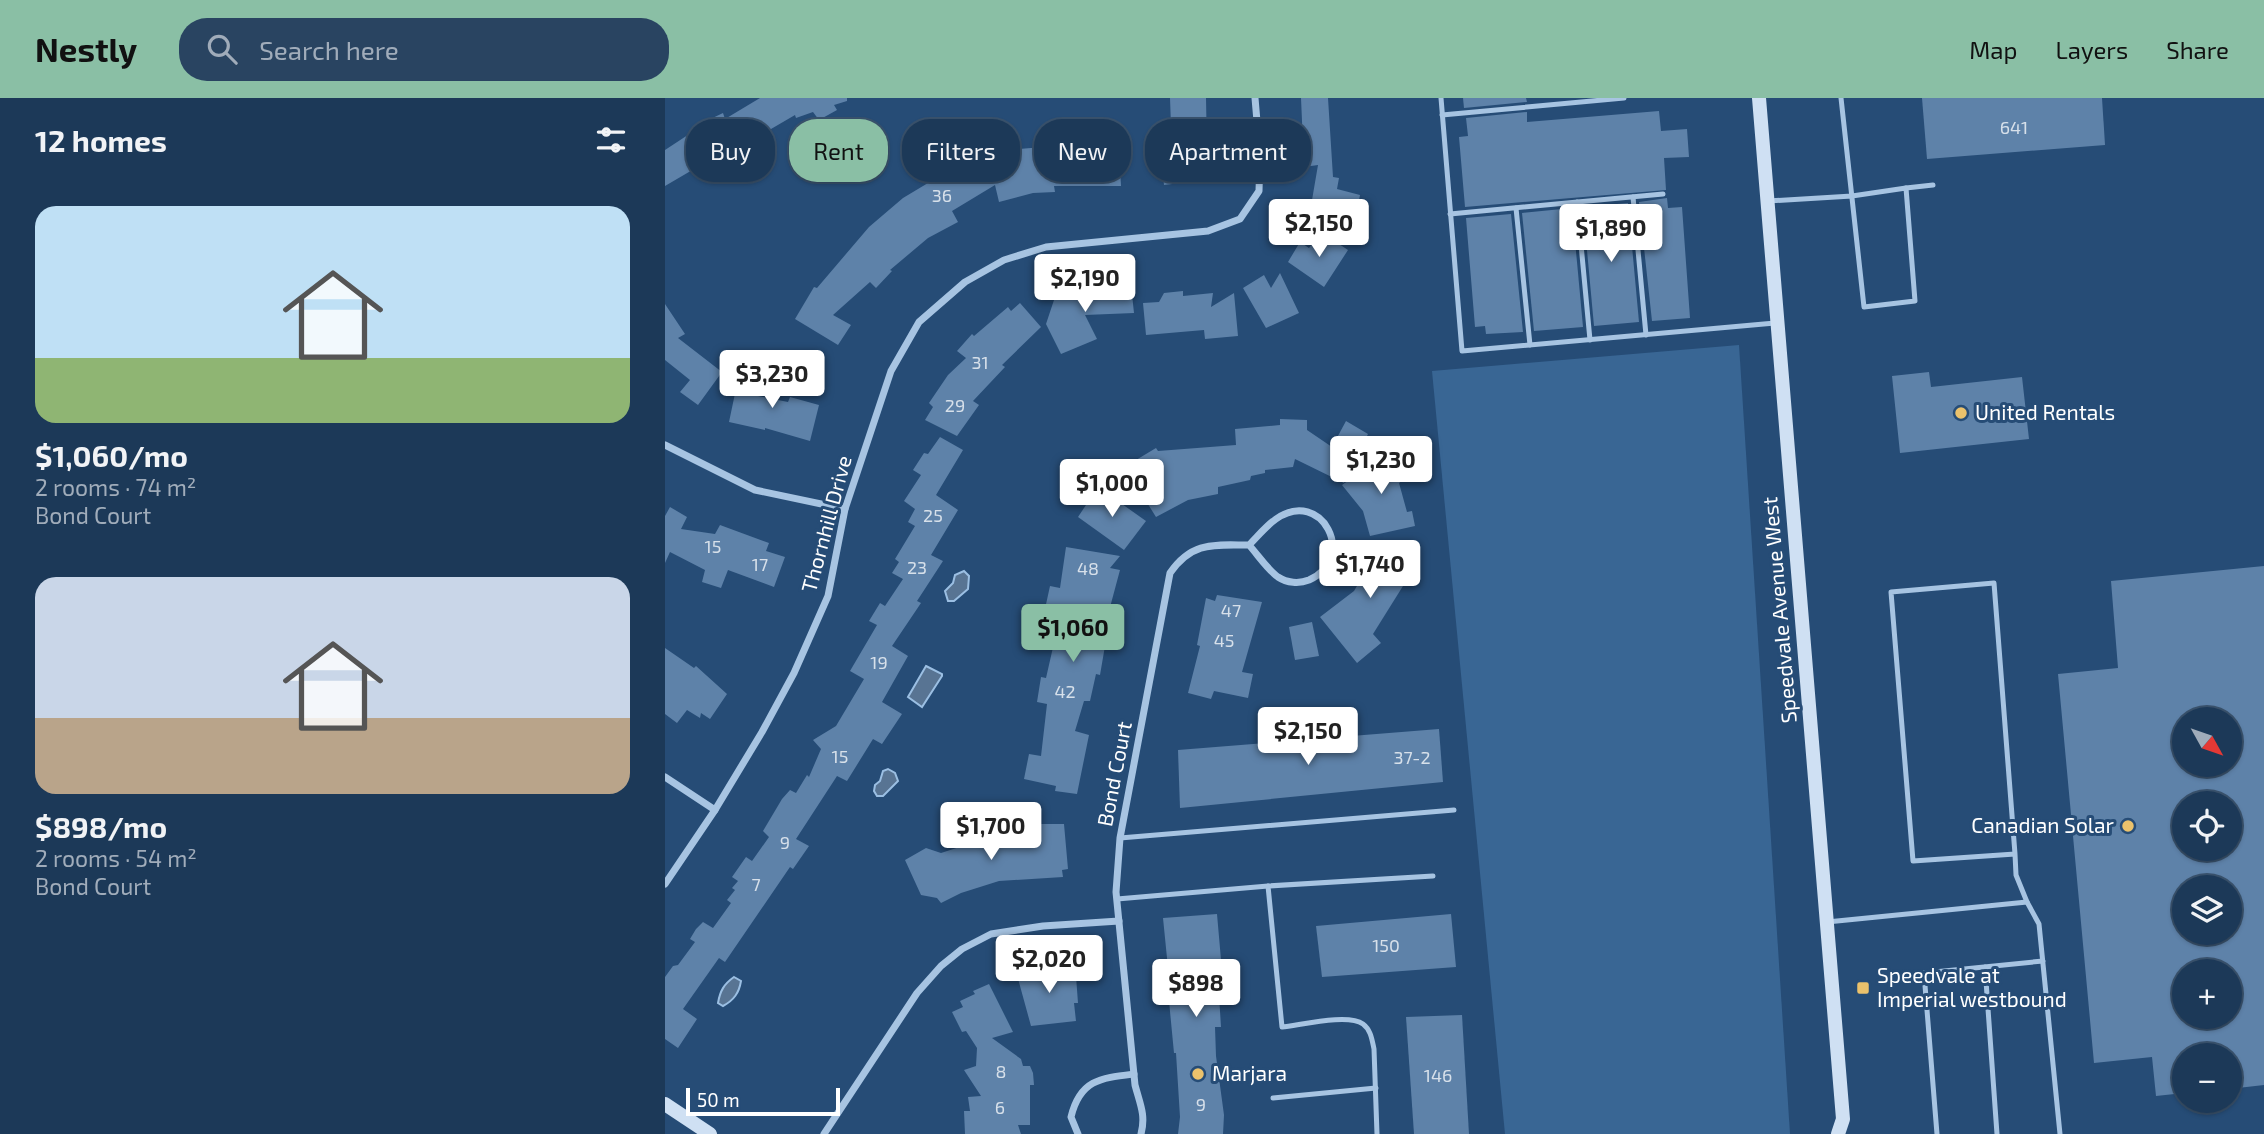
<!DOCTYPE html>
<meta charset="utf-8">
<style>
body{margin:0;font-family:"Exo 2",sans-serif;background:#294461;color:#f1f3f6;height:100vh;display:flex;flex-direction:column;font-size:26px;white-space:nowrap}
*{box-sizing:border-box;margin:0}
p{font-size:23px;color:#a0acba}
.icon{flex:none;width:38px;height:38px;fill:none;stroke:currentColor;stroke-width:2;stroke-linecap:round;stroke-linejoin:round}
.map{position:relative;flex:1;overflow:hidden}
.panel{display:flex;flex-direction:column;background:#1c3958;width:665px}
.panel>*{flex:none}
.hud{position:absolute;left:21px;top:21px;width:665px;height:63px;display:flex;gap:14px}
.needle{width:46px;rotate:130deg}
.buttons{position:absolute;left:1507px;top:609px;display:grid;gap:14px}
.buttons a{display:grid;place-items:center;width:70px;height:70px;border-radius:50%;background:#1c3958;box-shadow:0 2px 5px #0004,0 0 0 2px #3a536e;font-size:35px}
.scale{position:absolute;left:21px;bottom:18px;width:154px;box-sizing:border-box;padding-left:7px;border:4px solid #fff;border-top:0;font-size:19px;line-height:24px;white-space:nowrap;color:#fff;-webkit-text-stroke:5px #264c76;paint-order:stroke}
.price{position:absolute;translate:-50% -60px;padding:0 16px;border-radius:7px;background:#fff;color:#222;font-size:23px;line-height:46px;filter:drop-shadow(0 2px 4px #0008)}
.price::after{content:'';position:absolute;left:50%;top:42px;width:21px;height:16px;margin-left:-10px;background:inherit;clip-path:polygon(0 0,100% 0,50% 100%)}
.price.selected{background:#8abfa5;color:#111}
ul{padding:0;list-style:none}
li{display:grid;align-content:center;gap:14px;height:371px;padding:0 35px}
li span{display:grid;place-items:center;height:217px;border-radius:21px;color:#555}
li>.icon{margin-inline-start:auto}
span .icon{width:126px;height:126px;fill:#fffc;stroke-width:1}
li b{font-size:30px}
h2{display:flex;justify-content:space-between;align-items:center;height:84px;padding:0 35px;font-size:30px}
.chip{padding:0 24px;border-radius:28px;background:#1c3958;box-shadow:0 2px 5px #0004,0 0 0 2px #3a536e;font-size:24px;line-height:63px}
.chip.selected{background:#8abfa5;color:#111}
header{display:flex;align-items:center;gap:42px;box-sizing:border-box;height:98px;padding:0 35px;background:#8abfa5;color:#111}
header strong{font-size:33px}
nav{display:flex;gap:38px;margin-inline-start:auto;font-size:24px}
.search{width:490px;height:63px;background:#294461;display:flex;align-items:center;gap:18px;box-sizing:border-box;padding:0 24px;border-radius:28px;color:#a0acba;font-size:26px}
main{display:flex;flex:1;min-height:0}
.map>svg:first-child{display:block}
.green{fill:#396694}
.water{fill:#587493;stroke:#9bbfe3;stroke-width:2}
.building{fill:#5e82a9;fill-rule:evenodd}
.lines{fill:none;stroke-linecap:round;stroke-linejoin:round}
.lane{stroke:#a7c4e2;stroke-width:5}
.street{stroke:#a7c4e2;stroke-width:7}
.secondary{stroke:#cfe0f3;stroke-width:14}
.poi-dot{fill:#ebc26c;stroke:#264c76;stroke-width:2.5}
.labels{text-anchor:middle;stroke-width:6;stroke-linejoin:round;paint-order:stroke}
.number-label{font-size:18px;fill:#d7e0ea}
.poi-label{font-size:21px;fill:#fff;stroke:#264c76;text-anchor:start}
.street-label{font-size:21px;fill:#fff;stroke:#264c76}
</style>
<header>
<strong>Nestly</strong>
<div class="search"><svg class="icon" aria-label="search" viewBox="0 0 24 24"><circle cx="10" cy="10" r="6"/><path d="M15 15l6 6"/></svg>Search here</div>
<nav><a>Map</a><a>Layers</a><a>Share</a></nav>
</header>
<main>
<section class="panel">
<h2>12 homes<svg class="icon" aria-label="filters" viewBox="0 0 24 24"><path d="M4 7h16M4 17h16"/><circle cx="9" cy="7" r="2"/><circle cx="15" cy="17" r="2"/></svg></h2>
<ul>
<li><span style="background:linear-gradient(#bfe0f5 70%,#8fb573 0)"><svg class="icon" aria-label="home" viewBox="0 0 24 24"><path d="M3 11l9-7 9 7M6 9v11h12V9"/></svg></span><div><b>$1,060/mo</b><p>2 rooms · 74 m²</p><p>Bond Court</p></div></li>
<li><span style="background:linear-gradient(#c9d6e8 65%,#b9a48a 0)"><svg class="icon" aria-label="home" viewBox="0 0 24 24"><path d="M3 11l9-7 9 7M6 9v11h12V9"/></svg></span><div><b>$898/mo</b><p>2 rooms · 54 m²</p><p>Bond Court</p></div></li>
</ul>
</section>
<div class="map">
<svg width="1599" height="1036" viewBox="0 0 1599 1036">
<rect width="100%" height="100%" fill="#264c76"/>
<path class="green" d="M1074 247 1125 1036H840L767 273Z"/>
<g class="water">
<path d="M299 473 304 478 303 491 289 503H283L280 493 288 485 290 477Z"/>
<path d="M261 568 277 576V578L257 609 243 599Z"/>
<path d="M223 671 230 675 233 683 218 698H212L209 693 210 687 215 683 218 673Z"/>
<path d="M69 879 76 883C74 895 69 902 58 908L53 905C55 893 59 886 69 879Z"/>
</g>
<g class="building">
<path d="M95 0H182V3L169 7 172 12 154 22 148 14 131 20 130 17 89 41 87 36 42 65 41 64 0 88V52L38 27 37 25 58 15 60 21Z"/>
<path d="M505 0H541L542 54 546 53 547 81 499 87 496 58 507 57Z"/>
<path d="M636 0H663L668 79 674 80 672 91 695 97 690 123 654 114 656 106 647 102 653 67 639 69Z"/>
<path d="M798 0H861L862 4 799 10Z"/>
<path d="M1257 0H1437L1440 47 1262 61Z"/>
<path d="M994 13 996 33 1022 31 1024 59 999 60 1001 92 800 109 794 39 803 38 801 20 862 14V24Z"/>
<path d="M402 47V52L454 50 456 88H389L390 94 368 95 334 104 330 87 287 113 293 124 263 140 225 172 227 173 211 190 205 184 168 217 186 227 173 247 130 221 149 189 152 190 204 129 238 100 298 64 343 50V52Z"/>
<path d="M1002 100 1003 110 1017 109 1025 220 987 223 974 104Z"/>
<path d="M963 105 974 224 929 228 918 109Z"/>
<path d="M907 110 918 229 869 233 857 115Z"/>
<path d="M846 116 858 234 821 236 820 228 810 229 801 120Z"/>
<path d="M656 134 683 152 659 189 623 164 635 144 644 150Z"/>
<path d="M615 175 634 215 601 230 578 190 599 177 606 190Z"/>
<path d="M466 187 469 215 420 217 432 241 396 256 381 226 389 202 423 189Z"/>
<path d="M518 193V198L548 195 546 209 569 195 573 238 540 241 539 232 481 237 478 205 494 204 499 195Z"/>
<path d="M355 205 376 229 337 267 340 269 308 303 314 307 292 338 260 322 268 309 264 305 283 277 301 260 292 253 307 236 309 238 343 209 346 213Z"/>
<path d="M0 206 20 236 13 240 57 274 33 307 15 294 25 282 0 262Z"/>
<path d="M92 260 97 261 93 298 123 304 125 299 154 307 145 343 100 330V332L64 324 72 286 79 292Z"/>
<path d="M1264 274 1266 289 1357 279 1364 341 1235 355 1227 278Z"/>
<path d="M615 321 642 322V332L667 349 681 323 703 336 679 385 630 361 628 369 600 372V375L586 378 585 382 553 389V396L523 402 491 419 464 376 468 373 466 365 491 350 493 353 571 347 570 331 615 327Z"/>
<path d="M275 339 298 352 271 397 293 412 266 457 278 463 252 503 256 505 227 548 243 558 217 604 237 616 217 646 208 641 182 683 172 678 131 741 144 748 128 771 125 769 60 864 54 860 18 911 32 921 13 950 0 941V879L8 868 13 867 30 844 25 841 31 831 38 824 48 830 66 805 62 802 70 792 67 790 73 783 67 779 81 759 87 763 104 739 98 733 117 701 125 692 131 695 142 677 144 679 156 651 148 642 171 628 199 581 185 573 212 527 204 523 215 505 220 508 238 481 227 475 234 464 230 461 250 428 243 424 250 411 239 403 256 377 248 372 259 355 263 356Z"/>
<path d="M723 354 743 378 734 385 742 414 747 413 750 428 705 438 698 413 677 387Z"/>
<path d="M433 389 481 423 459 452 413 419Z"/>
<path d="M5 409 22 419 16 431 50 436 55 427 104 445 101 453 120 459 109 489 63 472 56 490 37 484 40 472 5 454 0 465V418Z"/>
<path d="M705 445 748 453 743 480 708 536 716 545 692 565 655 519 689 493 702 471Z"/>
<path d="M401 449 455 458 445 470 455 472 444 513H446L435 577 431 576 425 603H419L410 633 424 637 412 696 390 693 391 688 359 681 364 656 376 658 382 606 372 604 376 579 381 580 394 523 378 520 385 488 395 490Z"/>
<path d="M1599 468V987L1564 991V957H1519V995L1491 998 1487 959 1429 965 1393 576 1453 570 1446 483ZM1519 621H1564V667H1519ZM1519 705H1564V751H1519ZM1519 789H1564V835H1519ZM1519 873H1564V919H1519Z"/>
<path d="M552 497 597 504 577 574 588 576 583 600 549 593 546 601 523 595 535 548 532 547 541 500 550 503Z"/>
<path d="M647 524 654 558 630 562 624 529Z"/>
<path d="M0 550 29 570 31 568 62 596 45 621 36 615 35 620 22 612 12 625 0 616Z"/>
<path d="M774 631 778 684 515 710 513 652Z"/>
<path d="M372 726H399L403 771 397 772 398 779 334 783 296 795 276 805 272 800 256 797 240 762 261 750 276 755 316 742 318 746 344 736V732L373 733Z"/>
<path d="M552 816 559 896 554 897 556 929H550L551 958 559 1017 558 1036H513L515 1019 511 955H509L504 903 499 880H504L498 820Z"/>
<path d="M786 816 791 869 657 879 651 828Z"/>
<path d="M403 868 404 878H411L413 905H409L411 923 366 928 352 877 368 872Z"/>
<path d="M324 886 348 934 327 940 356 961 358 968H365L368 975 369 987H365V1027H353L356 1036H300L299 1013H305L303 999 316 998 299 972 311 968 312 950 301 933 297 934 287 914 298 909 295 903 310 896 308 893Z"/>
<path d="M797 917 804 1036H749L741 919Z"/>
</g>
<g class="lines">
<g class="lane">
<path d="M776 0 797 253 1110 225"/>
<path d="M777 17 959 0"/>
<path d="M1241 90 1268 87"/>
<path d="M968 99 981 237"/>
<path d="M1103 103 1187 98 1241 90 1250 203 1199 209 1176 0"/>
<path d="M912 104 925 242"/>
<path d="M851 110 865 247"/>
<path d="M785 116 998 96"/>
<path d="M455 740 789 712"/>
<path d="M1350 756 1248 763 1226 494 1329 485 1350 756 1351 777 1362 804"/>
<path d="M603 788 617 929C636 927 683 915 698 926 706 932 707 942 709 951L712 1036"/>
<path d="M452 801 603 788 768 778"/>
<path d="M1162 824 1362 804 1374 826 1395 1036"/>
<path d="M1320 869 1332 1036"/>
<path d="M608 1000 711 990"/>
<path d="M1272 1036 1259 875 1378 863"/>
</g>
<g class="street">
<path d="M0 347 90 392 180 411"/>
<path d="M0 679 50 712"/>
<path d="M0 786 50 712 97 634 129 575 163 498 180 411 226 273 254 224 300 184 339 162 381 149 543 133 575 121 594 93 595 59 590 0"/>
<path d="M159 1036 252 895 276 868 297 851 326 836 378 828 454 823"/>
<path d="M413 1036 406 1019C415 982 435 980 469 976"/>
<path d="M476 1036C481 1017 475 1006 470 987L451 794 455 740 505 475C527 443 549 447 584 447 593 438 601 428 611 421 657 389 693 460 644 482 634 486 622 485 613 479 602 471 593 457 584 447"/>
</g>
<g class="secondary">
<path d="M1094 0 1178 1021 1173 1036"/>
<path d="M0 1006 45 1036"/>
</g>
</g>
<g class="poi-dot">
<circle cx="1296" cy="315" r="7"/>
<circle cx="1463" cy="728" r="7"/>
<rect x="1191" y="883" width="14" height="14" rx="3.5"/>
<circle cx="533" cy="976" r="7"/>
</g>
<g class="labels">
<g class="number-label">
<text x="1349" y="36">641</text>
<text x="277" y="104">36</text>
<text x="315" y="271">31</text>
<text x="290" y="314">29</text>
<text x="268" y="424">25</text>
<text x="48" y="455">15</text>
<text x="95" y="473">17</text>
<text x="252" y="476">23</text>
<text x="423" y="477">48</text>
<text x="566" y="519">47</text>
<text x="559" y="549">45</text>
<text x="214" y="571">19</text>
<text x="400" y="600">42</text>
<text x="175" y="665">15</text>
<text x="747" y="666">37-2</text>
<text x="120" y="751">9</text>
<text x="91" y="793">7</text>
<text x="721" y="854">150</text>
<text x="336" y="980">8</text>
<text x="773" y="984">146</text>
<text x="536" y="1013">9</text>
<text x="335" y="1016">6</text>
</g>
<g class="poi-label">
<text x="1310" y="322">United Rentals</text>
<text x="1449" y="735" text-anchor="end">Canadian Solar</text>
<text x="1212" y="885">Speedvale at<tspan x="1212" dy="24">Imperial westbound</tspan></text>
<text x="547" y="983">Marjara</text>
</g>
<g class="street-label">
<text transform="translate(162 426) rotate(-75)" y="7">Thornhill Drive</text>
<text transform="translate(1115 512) rotate(-95)" y="7">Speedvale Avenue West</text>
<text transform="translate(450 676) rotate(-79)" y="7">Bond Court</text>
</g>
</g>
</svg>
<div class="buttons">
<a><svg class="needle" viewBox="-14 -14 28 28"><path d="M0-13l5 13h-10z" fill="#e53935"/><path d="M0 13l5-13h-10z" fill="#a0acba"/></svg></a>
<a><svg class="icon" aria-label="locate" viewBox="0 0 24 24"><circle cx="12" cy="12" r="6"/><path d="M12 2v4M12 18v4M2 12h4M18 12h4"/></svg></a>
<a><svg class="icon" aria-label="layers" viewBox="0 0 24 24"><path d="M12 4l9 5-9 5-9-5zM3 14l9 5 9-5"/></svg></a>
<a>+</a>
<a>−</a>
</div>
<div class="scale">50 m</div>
<b class="price" style="left:654px;top:161px">$2,150</b>
<b class="price" style="left:946px;top:166px">$1,890</b>
<b class="price" style="left:420px;top:216px">$2,190</b>
<b class="price" style="left:107px;top:312px">$3,230</b>
<b class="price" style="left:716px;top:398px">$1,230</b>
<b class="price" style="left:447px;top:421px">$1,000</b>
<b class="price" style="left:705px;top:502px">$1,740</b>
<b class="price selected" style="left:408px;top:566px">$1,060</b>
<b class="price" style="left:643px;top:669px">$2,150</b>
<b class="price" style="left:326px;top:764px">$1,700</b>
<b class="price" style="left:384px;top:897px">$2,020</b>
<b class="price" style="left:531px;top:921px">$898</b>
<div class="hud">
<a class="chip">Buy</a>
<a class="chip selected">Rent</a>
<a class="chip">Filters</a>
<a class="chip">New</a>
<a class="chip">Apartment</a>
</div>
</div>
</main>
